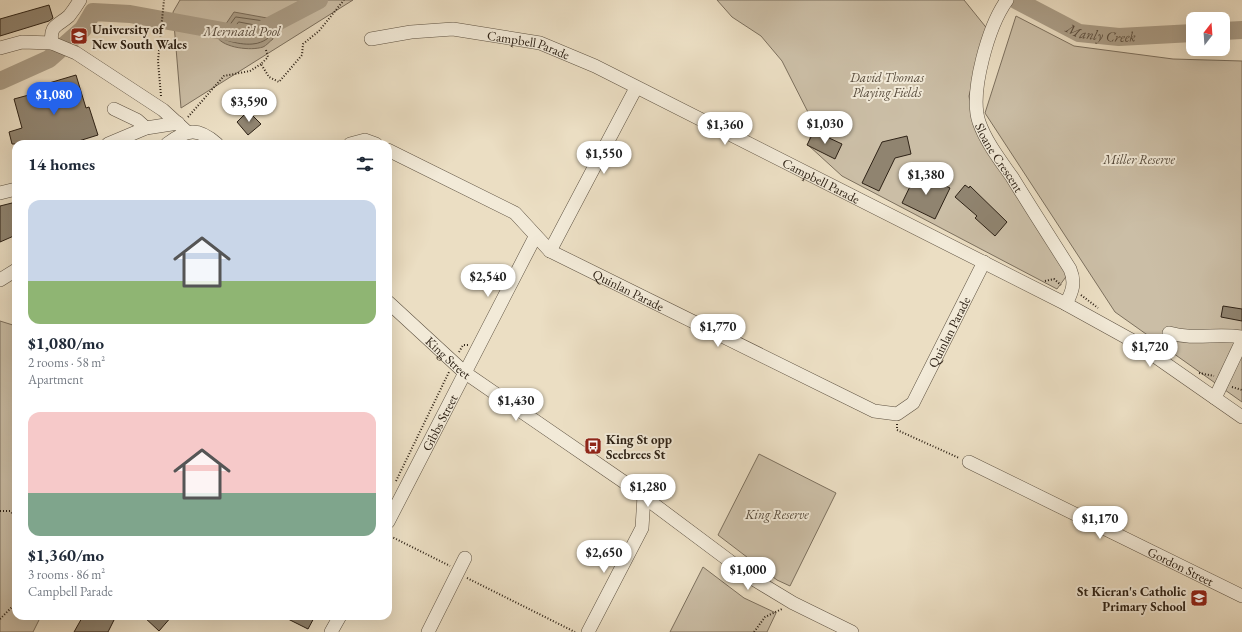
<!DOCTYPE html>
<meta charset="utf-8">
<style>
body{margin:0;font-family:"EB Garamond",serif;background:#f6f6f7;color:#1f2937;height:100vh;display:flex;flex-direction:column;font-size:15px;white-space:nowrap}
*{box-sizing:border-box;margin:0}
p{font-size:13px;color:#747a83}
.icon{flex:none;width:22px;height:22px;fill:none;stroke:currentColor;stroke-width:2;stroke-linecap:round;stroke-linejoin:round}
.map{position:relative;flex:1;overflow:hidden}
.sheet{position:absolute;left:12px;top:140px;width:380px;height:480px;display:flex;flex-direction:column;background:#fff;border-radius:12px;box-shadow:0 4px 16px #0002}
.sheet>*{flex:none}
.needle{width:26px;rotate:17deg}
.buttons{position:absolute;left:1186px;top:12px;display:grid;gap:8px}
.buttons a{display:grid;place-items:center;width:44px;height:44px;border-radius:8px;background:#fff;box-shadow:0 4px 16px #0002;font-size:20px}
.price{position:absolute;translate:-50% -34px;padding:0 9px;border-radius:14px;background:#fff;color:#222;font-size:13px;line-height:26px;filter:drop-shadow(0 1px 2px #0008)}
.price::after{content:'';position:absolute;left:50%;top:24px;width:12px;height:9px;margin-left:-6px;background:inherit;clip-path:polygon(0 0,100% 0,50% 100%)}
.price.on{background:#2563eb;color:#fff}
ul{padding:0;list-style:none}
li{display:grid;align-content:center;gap:8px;height:212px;padding:0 16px}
li span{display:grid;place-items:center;height:124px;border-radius:12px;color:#555}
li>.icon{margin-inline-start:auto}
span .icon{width:72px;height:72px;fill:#fffc;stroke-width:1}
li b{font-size:17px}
h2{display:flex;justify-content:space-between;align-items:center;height:48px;padding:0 16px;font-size:17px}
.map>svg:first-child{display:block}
.green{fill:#cbbea6;stroke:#7c705e}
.water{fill:#ab9e88;stroke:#796c5a}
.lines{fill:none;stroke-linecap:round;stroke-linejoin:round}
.shore{stroke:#6c604f;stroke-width:1}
.river{stroke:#ab9e88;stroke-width:18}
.building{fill:#908470;stroke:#2e2216}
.minor-casing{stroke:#5d5141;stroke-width:14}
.path{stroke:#2e2216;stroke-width:2;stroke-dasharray:1 2;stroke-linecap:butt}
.minor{stroke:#f2ead8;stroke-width:13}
.labels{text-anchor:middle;stroke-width:4;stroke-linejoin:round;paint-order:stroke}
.poi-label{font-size:13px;font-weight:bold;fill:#2e2216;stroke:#f2ead8;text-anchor:start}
.street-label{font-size:13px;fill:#2e2216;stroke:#f2ead8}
.park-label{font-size:13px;font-style:italic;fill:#55493a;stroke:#f2ead8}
.water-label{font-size:14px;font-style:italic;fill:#5a4d3e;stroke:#f2ead8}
</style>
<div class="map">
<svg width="1242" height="632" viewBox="0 0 1242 632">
<rect width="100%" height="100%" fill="#ebdec3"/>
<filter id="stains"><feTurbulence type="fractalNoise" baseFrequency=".005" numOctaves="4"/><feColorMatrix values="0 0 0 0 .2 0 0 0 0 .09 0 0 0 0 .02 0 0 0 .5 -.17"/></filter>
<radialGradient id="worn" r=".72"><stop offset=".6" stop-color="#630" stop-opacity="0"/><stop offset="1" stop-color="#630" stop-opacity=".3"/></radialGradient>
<g class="green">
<path d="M180 0H353L181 108 173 12Z"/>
<path d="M717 0H964L989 31 976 71 969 96 972 114 1068 274 1057 289 842 176 808 145 814 124 782 61 761 36 732 17Z"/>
<path d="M1016 16 1074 46 1173 59 1242 61V402L1115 312 985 113Z"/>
<path d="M0 321 16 326V616H41L33 632H0Z"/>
<path d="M759 454 836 493 790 586 777 580 718 535Z"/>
<path d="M703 567 744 598 776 613 767 632H670Z"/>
</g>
<path class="water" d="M234 12 267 18 273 39C270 41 266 46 263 47 251 51 224 48 217 37Z"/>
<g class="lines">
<g class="shore">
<path d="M236 17 264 21 268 38C256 48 237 44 223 39L222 36Z"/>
<path d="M239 22 260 26 263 36C255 42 239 39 231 36L230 34Z"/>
</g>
<g class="river">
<path id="s1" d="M1016 0 1079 33 1119 37 1193 33"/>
<path d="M1223 31 1242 30"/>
<path d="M0 81 49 59 83 29 93 12 130 14 234 33 254 34 319 0"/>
</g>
</g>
<g class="building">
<path d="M49 5 53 18 49 21 0 36V19Z"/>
<path d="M76 75 86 108 89 107 98 135 69 144H12L9 132 22 128 14 99 51 89 49 83Z"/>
<path d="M248 111 261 124 248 135 237 122Z"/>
<path d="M814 131 842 144 835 159 807 145Z"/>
<path d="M907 136 911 154 895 158 879 191 862 183 882 142Z"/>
<path d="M917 172 950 188 935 219 902 203Z"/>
<path d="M965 185 969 188 970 186 1007 222 995 236 975 218 977 216 955 197Z"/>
<path d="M16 202V235L0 242V206Z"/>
<path d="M1223 306 1242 309V321L1221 317Z"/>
<path d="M83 616H116L108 632H74Z"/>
<path d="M143 616H172L159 631Z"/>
<path d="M282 616H315L308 629Z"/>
</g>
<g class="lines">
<g class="minor-casing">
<g id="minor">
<path id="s2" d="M1007 0C989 25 969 92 979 122 986 142 1000 160 1012 177 1031 208 1051 239 1070 269 1076 283 1072 292 1066 304"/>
<path id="s3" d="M371 39 411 32 453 29 540 43 595 66 1066 304 1133 341 1242 417"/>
<path d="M52 43C49 25 58 26 69 16 73 11 77 5 80 0"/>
<path d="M0 48 22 42 52 43 76 53 163 110 187 132"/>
<path d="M114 109 137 120 146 128"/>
<path d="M108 144 146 128 178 123"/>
<path d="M167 144C187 129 198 127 217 144"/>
<path d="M350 144 365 140 376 144"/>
<path id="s4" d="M388 150 515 213 550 251 874 411 897 414 913 403 984 262"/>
<path d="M0 193 16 189"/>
<path d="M550 251 636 88"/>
<path d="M0 280 16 270"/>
<path id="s5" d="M388 302 464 372 624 482 755 580 793 603 852 632"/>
<path d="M1169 333C1194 340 1217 333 1242 337"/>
<path d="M1215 398 1242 341"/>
<path id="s6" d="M969 462 1242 596"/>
<path id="s7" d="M388 522 535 237"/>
<path d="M331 632 340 616"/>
<path d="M428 632 465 558"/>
<path d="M588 632 642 528 644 496"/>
</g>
</g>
<g class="path">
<path d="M266 50 268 57 261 64 269 77 279 82 302 55 303 44 319 31 344 0"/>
<path d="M161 96 158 61 164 0"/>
<path d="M188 117 224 76 250 71 261 64"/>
<path d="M1045 281 1054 279 1061 285"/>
<path d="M1081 295 1098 308"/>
<path d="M459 352 463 345H468"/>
<path d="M1199 373 1214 376"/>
<path d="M1232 387 1242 390"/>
<path d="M897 424V430L959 458"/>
<path d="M396 481 449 372"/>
<path d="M0 511H10L16 517"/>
<path d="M388 535 450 566"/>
<path d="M467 578 575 632"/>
<path d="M0 619 16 603"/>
<path d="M754 632 765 617 782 609"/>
</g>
<use href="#minor" class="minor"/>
</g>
<defs>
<g id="university-square" transform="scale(0.9)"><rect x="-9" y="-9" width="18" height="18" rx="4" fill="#8f2418" stroke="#f2ead8"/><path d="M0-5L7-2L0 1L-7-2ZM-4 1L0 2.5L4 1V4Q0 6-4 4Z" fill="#fff"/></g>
<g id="bus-square" transform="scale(0.9)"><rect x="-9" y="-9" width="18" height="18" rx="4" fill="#8f2418" stroke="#f2ead8"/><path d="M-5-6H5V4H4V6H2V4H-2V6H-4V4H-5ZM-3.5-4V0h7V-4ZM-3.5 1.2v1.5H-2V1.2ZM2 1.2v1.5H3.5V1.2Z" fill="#fff"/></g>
<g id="school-square" transform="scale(0.9)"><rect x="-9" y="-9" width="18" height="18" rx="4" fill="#8f2418" stroke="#f2ead8"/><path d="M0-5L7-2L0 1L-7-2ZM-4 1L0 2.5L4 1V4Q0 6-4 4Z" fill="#fff"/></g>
</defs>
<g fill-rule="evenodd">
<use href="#university-square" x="79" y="36"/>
<use href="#bus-square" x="593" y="446"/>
<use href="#school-square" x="1199" y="598"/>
</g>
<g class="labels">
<g class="poi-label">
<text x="92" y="34">University of<tspan x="92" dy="15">New South Wales</tspan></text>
<text x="606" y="444">King St opp<tspan x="606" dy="15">Seebrees St</tspan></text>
<text x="1186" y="596" text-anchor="end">St Kieran's Catholic<tspan x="1186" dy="15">Primary School</tspan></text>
</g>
<g class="street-label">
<text dy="5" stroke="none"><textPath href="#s3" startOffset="160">Campbell Parade</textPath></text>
<text dy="5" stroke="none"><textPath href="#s2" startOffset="169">Sloane Crescent</textPath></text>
<text dy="5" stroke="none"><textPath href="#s3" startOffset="484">Campbell Parade</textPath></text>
<text dy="5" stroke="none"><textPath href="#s4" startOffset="281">Quinlan Parade</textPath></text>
<text dy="5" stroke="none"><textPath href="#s4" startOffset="677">Quinlan Parade</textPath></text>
<text dy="5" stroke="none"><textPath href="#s5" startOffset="82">King Street</textPath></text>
<text dy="5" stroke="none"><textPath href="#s7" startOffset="112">Gibbs Street</textPath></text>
<text dy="5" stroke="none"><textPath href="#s6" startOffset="236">Gordon Street</textPath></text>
</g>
<g class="park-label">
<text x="887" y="82">David Thomas<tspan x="887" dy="15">Playing Fields</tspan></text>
<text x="1139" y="164">Miller Reserve</text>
<text x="777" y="519">King Reserve</text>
</g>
<g class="water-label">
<text dy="5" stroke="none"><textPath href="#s1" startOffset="93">Manly Creek</textPath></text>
<text x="242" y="36">Mermaid Pool</text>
</g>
</g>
<rect width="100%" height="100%" filter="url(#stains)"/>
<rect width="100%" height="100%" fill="url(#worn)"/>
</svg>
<div class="buttons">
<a><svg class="needle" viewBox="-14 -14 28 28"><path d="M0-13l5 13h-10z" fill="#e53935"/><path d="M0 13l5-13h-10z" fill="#747a83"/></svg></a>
</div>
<b class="price on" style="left:54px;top:116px">$1,080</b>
<b class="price" style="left:249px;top:123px">$3,590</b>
<b class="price" style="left:825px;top:145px">$1,030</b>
<b class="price" style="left:725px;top:146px">$1,360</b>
<b class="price" style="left:604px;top:175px">$1,550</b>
<b class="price" style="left:926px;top:196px">$1,380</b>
<b class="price" style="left:488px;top:298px">$2,540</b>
<b class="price" style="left:718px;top:348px">$1,770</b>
<b class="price" style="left:1150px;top:368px">$1,720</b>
<b class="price" style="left:516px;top:422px">$1,430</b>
<b class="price" style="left:648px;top:508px">$1,280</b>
<b class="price" style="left:1100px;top:540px">$1,170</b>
<b class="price" style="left:604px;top:574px">$2,650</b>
<b class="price" style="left:748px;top:591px">$1,000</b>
<section class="sheet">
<h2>14 homes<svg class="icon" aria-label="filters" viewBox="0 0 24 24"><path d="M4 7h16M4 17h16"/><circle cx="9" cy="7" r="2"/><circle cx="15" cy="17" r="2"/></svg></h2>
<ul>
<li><span style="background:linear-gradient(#c9d6e8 65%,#8fb573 0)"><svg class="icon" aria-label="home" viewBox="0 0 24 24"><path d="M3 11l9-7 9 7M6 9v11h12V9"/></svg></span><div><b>$1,080/mo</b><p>2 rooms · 58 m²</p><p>Apartment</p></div></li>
<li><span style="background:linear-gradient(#f6c9c9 65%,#7fa58c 0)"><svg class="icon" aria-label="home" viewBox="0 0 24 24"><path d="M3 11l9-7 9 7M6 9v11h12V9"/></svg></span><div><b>$1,360/mo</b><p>3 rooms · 86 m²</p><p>Campbell Parade</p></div></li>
</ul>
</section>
</div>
